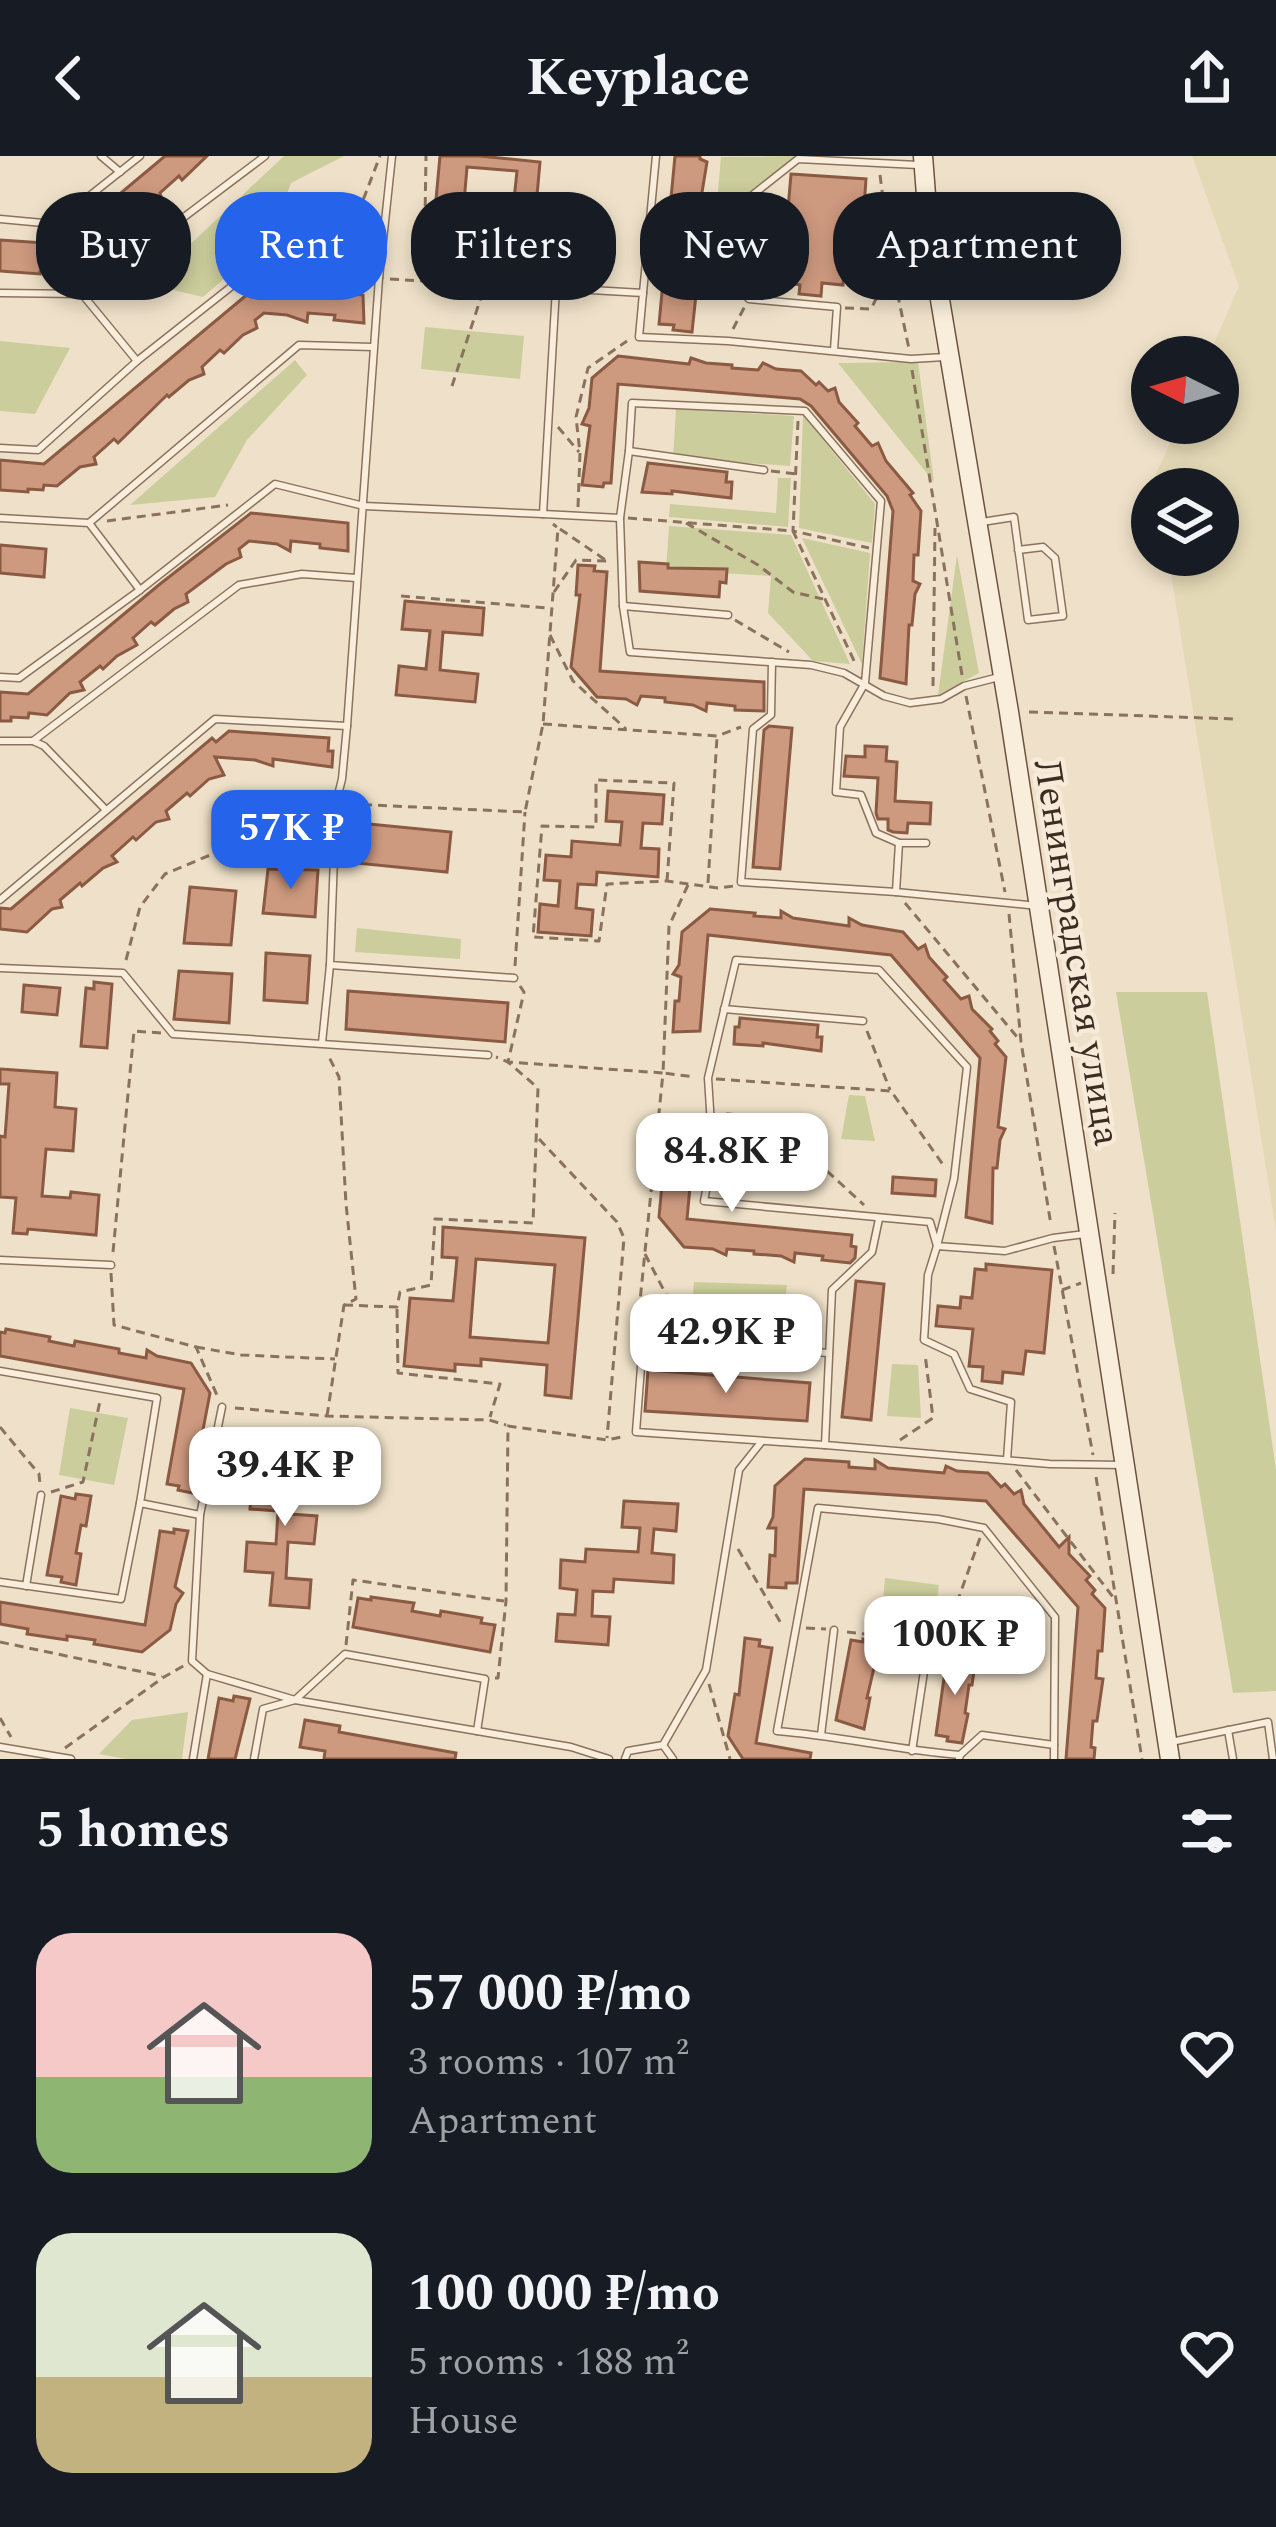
<!DOCTYPE html>
<meta charset="utf-8">
<style>
body{margin:0;font-family:Spectral,serif;background:#20242c;color:#f1f3f6;height:100vh;display:flex;flex-direction:column;font-size:45px;white-space:nowrap}
*{box-sizing:border-box;margin:0}
p{font-size:39px;color:#9ea1a6}
.icon{flex:none;width:66px;height:66px;fill:none;stroke:currentColor;stroke-width:2;stroke-linecap:round;stroke-linejoin:round}
.map{position:relative;height:1603px;overflow:hidden}
.details{display:flex;flex-direction:column;background:#171b24;flex:1}
.details>*{flex:none}
.hud{position:absolute;left:36px;top:36px;width:1206px;height:108px;display:flex;gap:24px}
.needle{width:78px;rotate:275deg}
.buttons{position:absolute;left:1131px;top:180px;display:grid;gap:24px}
.buttons a{display:grid;place-items:center;width:108px;height:108px;border-radius:50%;background:#171b24;box-shadow:0 6px 18px #0003;font-size:60px}
.price{position:absolute;translate:-50% -102px;padding:0 27px;border-radius:24px;background:#fff;color:#222;font-size:39px;line-height:78px;filter:drop-shadow(0 3px 6px #0008)}
.price::after{content:'';position:absolute;left:50%;top:72px;width:36px;height:27px;margin-left:-18px;background:inherit;clip-path:polygon(0 0,100% 0,50% 100%)}
.price.on{background:#2563eb;color:#fff}
ul{padding:0;list-style:none}
li{display:flex;align-items:center;gap:36px;height:300px;padding:0 36px}
li span{display:grid;place-items:center;flex:none;width:336px;height:240px;border-radius:36px;color:#555}
li>.icon{margin-inline-start:auto}
span .icon{width:144px;height:144px;fill:#fffc;stroke-width:1}
li b{font-size:51px}
h2{display:flex;justify-content:space-between;align-items:center;height:144px;padding:0 36px;font-size:51px}
.tag{padding:0 42px;border-radius:48px;background:#171b24;box-shadow:0 6px 18px #0003;font-size:42px;line-height:108px}
.tag.on{background:#2563eb;color:#fff}
header{display:flex;justify-content:space-between;align-items:center;height:156px;padding:0 36px;background:#171b24;font-size:54px;font-weight:700}
.map>svg:first-child{display:block}
.farmland{fill:#e4d9b6}
.green{fill:#cbcd9c}
.building{fill:#cd997f;stroke:#8a5a43;stroke-width:3;fill-rule:evenodd}
.lines{fill:none;stroke-linecap:round;stroke-linejoin:round}
.lane-casing{stroke:#8b725d;stroke-width:9}
.secondary-casing{stroke:#6d5340;stroke-width:21}
.path{stroke:#8b725d;stroke-width:3;stroke-dasharray:9 6;stroke-linecap:butt}
.lane{stroke:#f9eedc;stroke-width:6}
.secondary{stroke:#f9eedc;stroke-width:18}
.labels{text-anchor:middle;stroke-width:9;stroke-linejoin:round;paint-order:stroke}
.street-label{font-size:39px;fill:#3c2c21;stroke:#f6ebd8}
</style>
<header><svg class="icon" aria-label="back" viewBox="0 0 24 24"><path d="M15 5l-7 7 7 7"/></svg>Keyplace<svg class="icon" aria-label="share" viewBox="0 0 24 24"><path d="M12 15V3M7 8l5-5 5 5M5 13v7h14v-7"/></svg></header>
<div class="map">
<svg width="1276" height="1603" viewBox="0 0 1276 1603">
<rect width="100%" height="100%" fill="#efe1c9"/>
<path class="farmland" d="M1192 0H1276V1075L1168 399H1218V333H1157L1155 320 1179 267H1218V201H1208L1239 130Z"/>
<g class="green">
<path d="M284 0H344L291 27 271 82 203 141 148 128Z"/>
<path d="M799 0 740 45 729 125 710 124 721 1Z"/>
<path d="M425 171 524 180 520 223 421 213Z"/>
<path d="M0 185 70 192 35 258 0 255Z"/>
<path d="M295 204 307 219 247 284 215 341 130 349Z"/>
<path d="M918 206 934 326 838 207Z"/>
<path d="M676 253 794 260 790 310 673 302Z"/>
<path d="M803 259 875 348 872 387 799 372Z"/>
<path d="M778 322H791L788 371 669 361 670 348 776 357Z"/>
<path d="M669 370 791 379 850 508 813 505 768 457 771 420 666 414Z"/>
<path d="M802 382 870 397 862 508Z"/>
<path d="M957 399 979 517 938 539Z"/>
<path d="M357 772 461 783 460 803 355 796Z"/>
<path d="M1116 836H1207L1276 1314V1535L1233 1537Z"/>
<path d="M849 939 865 940 875 985 841 983Z"/>
<path d="M694 1126 787 1129 781 1173 691 1167Z"/>
<path d="M892 1208 918 1209 921 1262 887 1260Z"/>
<path d="M70 1252 128 1262 114 1329 59 1319Z"/>
<path d="M885 1422 939 1429 934 1463 882 1454Z"/>
<path d="M188 1556 182 1603H126L99 1598 132 1564Z"/>
</g>
<g class="building">
<path d="M165 0H207L182 24 179 20 160 37 162 44 151 48 129 68 126 65 106 83 110 88 92 96 76 112 56 110 55 117 40 116V118L0 115V84L60 88Z"/>
<path d="M440 0H480L540 6 533 84 532 92H528L527 106 438 100 439 88 432 87ZM467 11 517 15 512 63 463 58Z"/>
<path d="M675 0H700V3L707 6 696 73 703 74 692 176 673 174 674 169 659 168Z"/>
<path d="M791 18 866 23 860 111 844 109 843 129 822 127 821 140 799 138 800 129 785 126 787 87 754 85 756 62 778 64 779 52 788 53Z"/>
<path d="M265 130 363 139 364 167 334 164 335 159 308 157 307 166 287 159 264 157 255 164 257 172 243 179 224 197 220 194 202 211 204 218 189 224 169 241 167 239 118 287 114 283 94 301 96 308 80 311 57 330 44 329 43 334 28 333V336L0 334V304L44 308 249 137 252 141Z"/>
<path d="M618 200 689 208 691 202 706 207 732 209V212L758 214 763 207 776 213 801 215 816 229 819 226 828 235 835 232 839 246 858 267 855 270 872 290 878 287 886 305 913 337 910 339 921 355 918 399H914L913 425 920 428 915 438 912 469H909L906 528 880 522 893 355 887 340 811 250 800 243 618 228 611 327H604L603 331 582 329 590 270 582 268 589 252 592 222Z"/>
<path d="M648 307 727 316 726 326H732L731 342 672 335V338L642 336Z"/>
<path d="M251 357 348 367V395L320 392V388L291 385 290 395 277 388 249 385 239 393 241 401 226 408 186 438 188 446 174 453 155 469 151 466 133 482 137 489 117 500 103 513 100 510 80 526 84 534 70 537 47 559 29 557 28 562 11 561V565H0V536L28 538 160 428Z"/>
<path d="M0 389 46 393 44 421 0 417Z"/>
<path d="M639 406 668 408V412L727 413 726 427 720 426 719 441 640 435Z"/>
<path d="M578 409 595 410 594 415 607 416 600 515 764 526V555L735 554V550L707 547 706 555 693 549 665 546V542L641 540 637 549 626 543 597 541 571 511 580 439H576Z"/>
<path d="M405 445 484 452 482 479 443 476 440 514 478 518 475 546 396 539 399 510 426 513 430 475 402 473Z"/>
<path d="M769 570 792 572 780 713 753 711 764 574Z"/>
<path d="M229 575 329 582 328 595H333L332 611 273 603V610L255 604 215 601 224 619 209 623 190 640 187 637 166 655 169 663 156 666 136 684 133 681 112 700 117 706 103 712 82 730 80 727 60 744 62 751 52 753 27 776 0 773V752L11 753 212 582 216 586Z"/>
<path d="M865 590 887 591 886 605 897 606 895 645 931 647 930 668 908 667 907 677 893 676 888 674V663H878L876 657 878 622 844 620 846 600 865 601Z"/>
<path d="M608 635 664 639 662 668 643 667 641 692 659 693 658 721 597 716 596 729 578 728 576 752 593 754 591 780 538 776 540 748 558 750 560 725 544 724 546 699 571 701 572 685 620 689 622 666 606 665Z"/>
<path d="M359 667 451 676 447 716 356 707Z"/>
<path d="M268 713 318 714 315 761 263 757Z"/>
<path d="M190 731 236 735 231 789 184 787Z"/>
<path d="M710 753 755 757 754 760 781 762V755L793 762 849 770V762L862 769 903 776 918 793 925 789 929 801 947 821 944 824 961 843 969 840 972 853 992 873 990 875 998 885 995 888 1006 901 998 971 1005 973 1000 984 997 1012H993L992 1067 966 1061 980 902 891 799 708 779 700 875 673 876 675 845H679L681 821 673 818 679 809 682 776Z"/>
<path d="M266 797 310 800 307 847 264 844Z"/>
<path d="M179 815 232 818 229 867 174 863Z"/>
<path d="M94 826 112 828 107 892 81 890 86 832 94 833Z"/>
<path d="M24 829 60 832 57 859 22 856Z"/>
<path d="M348 835 508 847 505 886 346 873Z"/>
<path d="M740 862 818 869 817 881H822L821 895 763 887V890L734 888 735 871H739Z"/>
<path d="M0 913 57 917 55 951 76 953 73 995 46 993 42 1040 70 1042 71 1036 99 1039 96 1079 28 1073 27 1078 13 1077 16 1042 0 1041V980L5 981 9 928H0Z"/>
<path d="M728 958 760 961 759 965 817 967 815 982 811 981 810 995 730 987 732 973H727Z"/>
<path d="M668 961 696 967 687 1063 852 1079 851 1090 856 1091 855 1102 850 1107 822 1104 823 1100 795 1097 794 1106 781 1100 754 1098V1095L727 1093 726 1099 713 1093 684 1091 659 1061 663 1018H667L670 991 665 990Z"/>
<path d="M893 1021 936 1024 935 1040 892 1037Z"/>
<path d="M443 1071 585 1082 571 1242 545 1239 547 1209 481 1203V1210L455 1208V1215L404 1210 410 1142 453 1145 457 1102 442 1101ZM476 1103 555 1109 548 1187 470 1181Z"/>
<path d="M986 1108 1052 1114 1044 1197 1026 1195 1023 1218 1003 1216 1002 1227 982 1225 983 1211 969 1210 973 1173 936 1170 938 1150 960 1152 961 1141 972 1142 975 1113 986 1114Z"/>
<path d="M856 1125 884 1128 871 1264 842 1261Z"/>
<path d="M6 1173 50 1181 49 1185 74 1190 75 1185 119 1193V1197L146 1202 147 1194 157 1200 191 1207 210 1237 202 1279H198L194 1305 198 1306 192 1337 178 1334 179 1330 167 1328 184 1233 0 1200V1176L5 1177Z"/>
<path d="M648 1214 810 1227 807 1265 645 1255Z"/>
<path d="M282 1295 322 1298 320 1325 293 1323 290 1358 317 1360 314 1388 288 1386 286 1422 311 1424 309 1452 270 1449 273 1417 245 1415 247 1386 276 1388 278 1355 250 1353 252 1325 280 1327Z"/>
<path d="M805 1303 849 1306V1311L875 1313V1304L888 1312 944 1317 946 1310 957 1315 988 1317 1001 1331 1005 1328 1014 1338 1021 1334 1024 1348 1059 1391 1069 1381V1398L1090 1420 1086 1424 1095 1434 1092 1438 1105 1452 1102 1495H1098L1096 1522 1103 1523 1097 1565H1093L1091 1591 1095 1592 1094 1603H1066L1078 1451 986 1345 804 1333 797 1427H786V1432L768 1431 770 1399 775 1400 776 1372H768L773 1361 775 1330Z"/>
<path d="M76 1338 91 1340 86 1370 81 1369 76 1397 81 1398 76 1429 61 1426 62 1421 47 1419 61 1340 75 1343Z"/>
<path d="M624 1345 678 1348 676 1375 654 1373 652 1397 674 1399 673 1427 614 1423 613 1436 593 1435 592 1460 610 1461 608 1489 556 1485 558 1458 575 1459 577 1434 560 1432 561 1404 585 1406 586 1393 638 1396 640 1372 622 1371Z"/>
<path d="M174 1373 188 1375 175 1431 183 1437 176 1448 170 1474 142 1496 94 1488 95 1484 67 1480V1484L27 1478 28 1473 0 1468V1446L145 1469 160 1375 174 1377Z"/>
<path d="M371 1441 414 1447 412 1455 440 1460 441 1455 482 1462 481 1467 495 1469 490 1496 353 1471 358 1442 371 1444Z"/>
<path d="M745 1482 760 1484 759 1490 772 1492 756 1587 811 1597 810 1603H743L728 1580 735 1538 739 1539Z"/>
<path d="M863 1483 880 1486 867 1542H870L864 1573 836 1564 851 1484 863 1486Z"/>
<path d="M961 1500 976 1502 972 1529H969L965 1557 968 1558 962 1587 947 1585 948 1581 936 1579 947 1501 961 1503Z"/>
<path d="M234 1540 250 1543 235 1603H208L219 1542 233 1545Z"/>
<path d="M305 1564 340 1570 339 1576 456 1597 455 1603H324L325 1595 300 1591Z"/>
</g>
<g class="lines">
<g class="lane-casing">
<g id="lane">
<path d="M101 0 120 16"/>
<path d="M392 0 379 122 347 570 342 623 336 647 330 809 514 822"/>
<path d="M0 63 54 68 140 0"/>
<path d="M0 137 82 138 265 0"/>
<path d="M643 137 656 0"/>
<path d="M82 138 137 205"/>
<path d="M834 194 837 151 749 143 736 128 745 45 798 3 918 9"/>
<path d="M0 292 38 294 137 205 256 111 379 122"/>
<path d="M629 295 764 314"/>
<path d="M0 362 89 367 140 434 275 328 364 350 543 358"/>
<path d="M620 362 543 358 556 132 643 137 639 181 728 185 911 203 945 201"/>
<path d="M982 366 1014 361 1028 464 1063 460 1055 402 1043 391 1018 394"/>
<path d="M89 367 299 189 373 191"/>
<path d="M623 450 620 362 629 295 632 247 805 255 881 345 865 527 840 571 836 636 861 639 876 677 899 687 896 736 1038 750"/>
<path d="M728 459 623 450 630 496 811 509 844 517 884 540 910 547 941 543 964 530 999 521"/>
<path d="M772 506 771 559 753 573 741 726 896 736"/>
<path d="M0 521 19 522 140 434"/>
<path d="M0 585H33L239 429 302 418 356 422"/>
<path d="M33 585 44 590 106 654"/>
<path d="M899 687H926"/>
<path d="M0 744 215 563 347 570"/>
<path d="M0 812 123 817 173 878 488 899"/>
<path d="M724 853 863 865"/>
<path d="M322 887 330 809"/>
<path d="M713 1000 821 1009"/>
<path d="M879 1063 872 1096 832 1134 825 1289 1050 1308 1124 1309"/>
<path d="M0 1104 111 1109"/>
<path d="M0 1215 157 1242 140 1347 200 1359 192 1505 207 1518"/>
<path d="M825 1289 636 1276 643 1185 829 1197"/>
<path d="M1007 1304 1011 1246 970 1233 954 1198 924 1184 928 1119 937 1090 930 1066 704 1045 713 1000 708 922 736 804 879 814 967 911 954 1023 937 1090 1005 1095 1053 1082 1085 1078"/>
<path d="M200 1359 222 1251"/>
<path d="M0 1426 121 1443 140 1347"/>
<path d="M26 1430 41 1339"/>
<path d="M1228 1574 1233 1603"/>
<path d="M821 1579 834 1474"/>
<path d="M1171 1586 1268 1566 1273 1603"/>
<path d="M663 1589 673 1603"/>
<path d="M0 1591 71 1603"/>
<path d="M912 1595 926 1502"/>
<path d="M960 1599 982 1579 1054 1589"/>
<path d="M193 1603 207 1518 295 1544 477 1575"/>
<path d="M254 1603 263 1553 295 1544 345 1498 485 1523 477 1575 571 1591 609 1603"/>
<path d="M625 1603 628 1595 663 1589 706 1514 739 1314 762 1285"/>
<path d="M959 1603 960 1599C898 1594 839 1580 777 1575L818 1352 938 1363 984 1372 1055 1461 1054 1603"/>
</g>
</g>
<g class="secondary-casing">
<path id="secondary" d="M923 0 929 78 1009 556 1170 1603"/>
</g>
<g class="path">
<path d="M880 19 892 111 909 193"/>
<path d="M287 103 350 78 380 0"/>
<path d="M390 123 542 132"/>
<path d="M424 125 426 0"/>
<path d="M845 152 871 153 890 115"/>
<path d="M733 173 745 150"/>
<path d="M912 214 962 519"/>
<path d="M452 230 485 129"/>
<path d="M798 265 793 375 869 392"/>
<path d="M558 271 579 296"/>
<path d="M771 315 796 318"/>
<path d="M578 351 580 297 576 261 588 212 627 185"/>
<path d="M628 362 793 375 856 509"/>
<path d="M107 365 228 349"/>
<path d="M686 367 758 409 793 436 823 443"/>
<path d="M560 373 607 405"/>
<path d="M554 436 576 404 608 405 609 409"/>
<path d="M401 440 549 452"/>
<path d="M735 464 789 496"/>
<path d="M550 479 573 525 626 573"/>
<path d="M933 530 935 372"/>
<path d="M966 540 1005 736"/>
<path d="M1029 556 1235 563"/>
<path d="M543 568 717 580 741 571"/>
<path d="M348 648 525 656 543 568 558 372 553 368"/>
<path d="M667 725 674 627 596 624V671L542 670 533 781 599 785 607 728 667 725 718 732 734 730"/>
<path d="M708 727 717 581"/>
<path d="M688 729 669 770 663 917 695 921"/>
<path d="M905 747 1018 882"/>
<path d="M1009 758 1021 886 1051 1069"/>
<path d="M126 804 140 751 165 718 327 650"/>
<path d="M515 810 525 656"/>
<path d="M520 830 524 836 508 906 663 917 637 1175"/>
<path d="M867 875 890 934"/>
<path d="M716 923 891 935 944 1010"/>
<path d="M539 983 617 1066 624 1082 607 1282"/>
<path d="M827 1015 864 1049"/>
<path d="M1054 1090 1093 1299"/>
<path d="M113 1096 134 875 161 877"/>
<path d="M645 1098 685 1175"/>
<path d="M111 1117 114 1169 196 1191 219 1244"/>
<path d="M1113 1118 1115 1057"/>
<path d="M1062 1134 1081 1127"/>
<path d="M344 1149 397 1151 400 1136 431 1129 435 1063 533 1067 538 932 508 906 496 901"/>
<path d="M397 1153 398 1217 500 1228 490 1261"/>
<path d="M196 1191 241 1199 335 1203"/>
<path d="M235 1252 327 1260 489 1264 506 1269"/>
<path d="M327 1260 344 1149 356 1143 346 1048 339 921 328 899"/>
<path d="M0 1271 39 1318 40 1328"/>
<path d="M900 1284 933 1262 925 1198"/>
<path d="M1016 1314 1116 1445"/>
<path d="M1096 1321 1142 1603"/>
<path d="M51 1336 83 1326 100 1245"/>
<path d="M738 1393 782 1469"/>
<path d="M806 1472 826 1473"/>
<path d="M847 1476 933 1486"/>
<path d="M0 1486 162 1520"/>
<path d="M943 1486 1046 1504"/>
<path d="M346 1489 353 1424 504 1445"/>
<path d="M930 1495 935 1486H943L980 1382"/>
<path d="M495 1522H498L506 1445 508 1270 607 1284 626 1280"/>
<path d="M709 1528 730 1603"/>
<path d="M0 1562 11 1581"/>
<path d="M65 1592 164 1521 185 1509"/>
</g>
<use href="#lane" class="lane"/>
<use href="#secondary" class="secondary"/>
</g>
<g class="labels">
<g class="street-label">
<text transform="translate(1079 796) rotate(81)" y="14">Ленинградская улица</text>
</g>
</g>
</svg>
<div class="buttons">
<a><svg class="needle" viewBox="-14 -14 28 28"><path d="M0-13l5 13h-10z" fill="#e53935"/><path d="M0 13l5-13h-10z" fill="#9ea1a6"/></svg></a>
<a><svg class="icon" aria-label="layers" viewBox="0 0 24 24"><path d="M12 4l9 5-9 5-9-5zM3 14l9 5 9-5"/></svg></a>
</div>
<b class="price on" style="left:291px;top:736px">57K ₽</b>
<b class="price" style="left:732px;top:1059px">84.8K ₽</b>
<b class="price" style="left:726px;top:1240px">42.9K ₽</b>
<b class="price" style="left:285px;top:1373px">39.4K ₽</b>
<b class="price" style="left:955px;top:1542px">100K ₽</b>
<div class="hud">
<a class="tag">Buy</a>
<a class="tag on">Rent</a>
<a class="tag">Filters</a>
<a class="tag">New</a>
<a class="tag">Apartment</a>
</div>
</div>
<section class="details">
<h2>5 homes<svg class="icon" aria-label="filters" viewBox="0 0 24 24"><path d="M4 7h16M4 17h16"/><circle cx="9" cy="7" r="2"/><circle cx="15" cy="17" r="2"/></svg></h2>
<ul>
<li><span style="background:linear-gradient(#f6c9c9 60%,#8fb573 0)"><svg class="icon" aria-label="home" viewBox="0 0 24 24"><path d="M3 11l9-7 9 7M6 9v11h12V9"/></svg></span><div><b>57 000 ₽/mo</b><p>3 rooms · 107 m²</p><p>Apartment</p></div><svg class="icon" aria-label="heart" viewBox="0 0 24 24"><path d="M12 20l-8-8c-3-5 5-10 8-4 3-6 11-1 8 4z"/></svg></li>
<li><span style="background:linear-gradient(#dfe7d0 60%,#c2b280 0)"><svg class="icon" aria-label="home" viewBox="0 0 24 24"><path d="M3 11l9-7 9 7M6 9v11h12V9"/></svg></span><div><b>100 000 ₽/mo</b><p>5 rooms · 188 m²</p><p>House</p></div><svg class="icon" aria-label="heart" viewBox="0 0 24 24"><path d="M12 20l-8-8c-3-5 5-10 8-4 3-6 11-1 8 4z"/></svg></li>
</ul>
</section>
